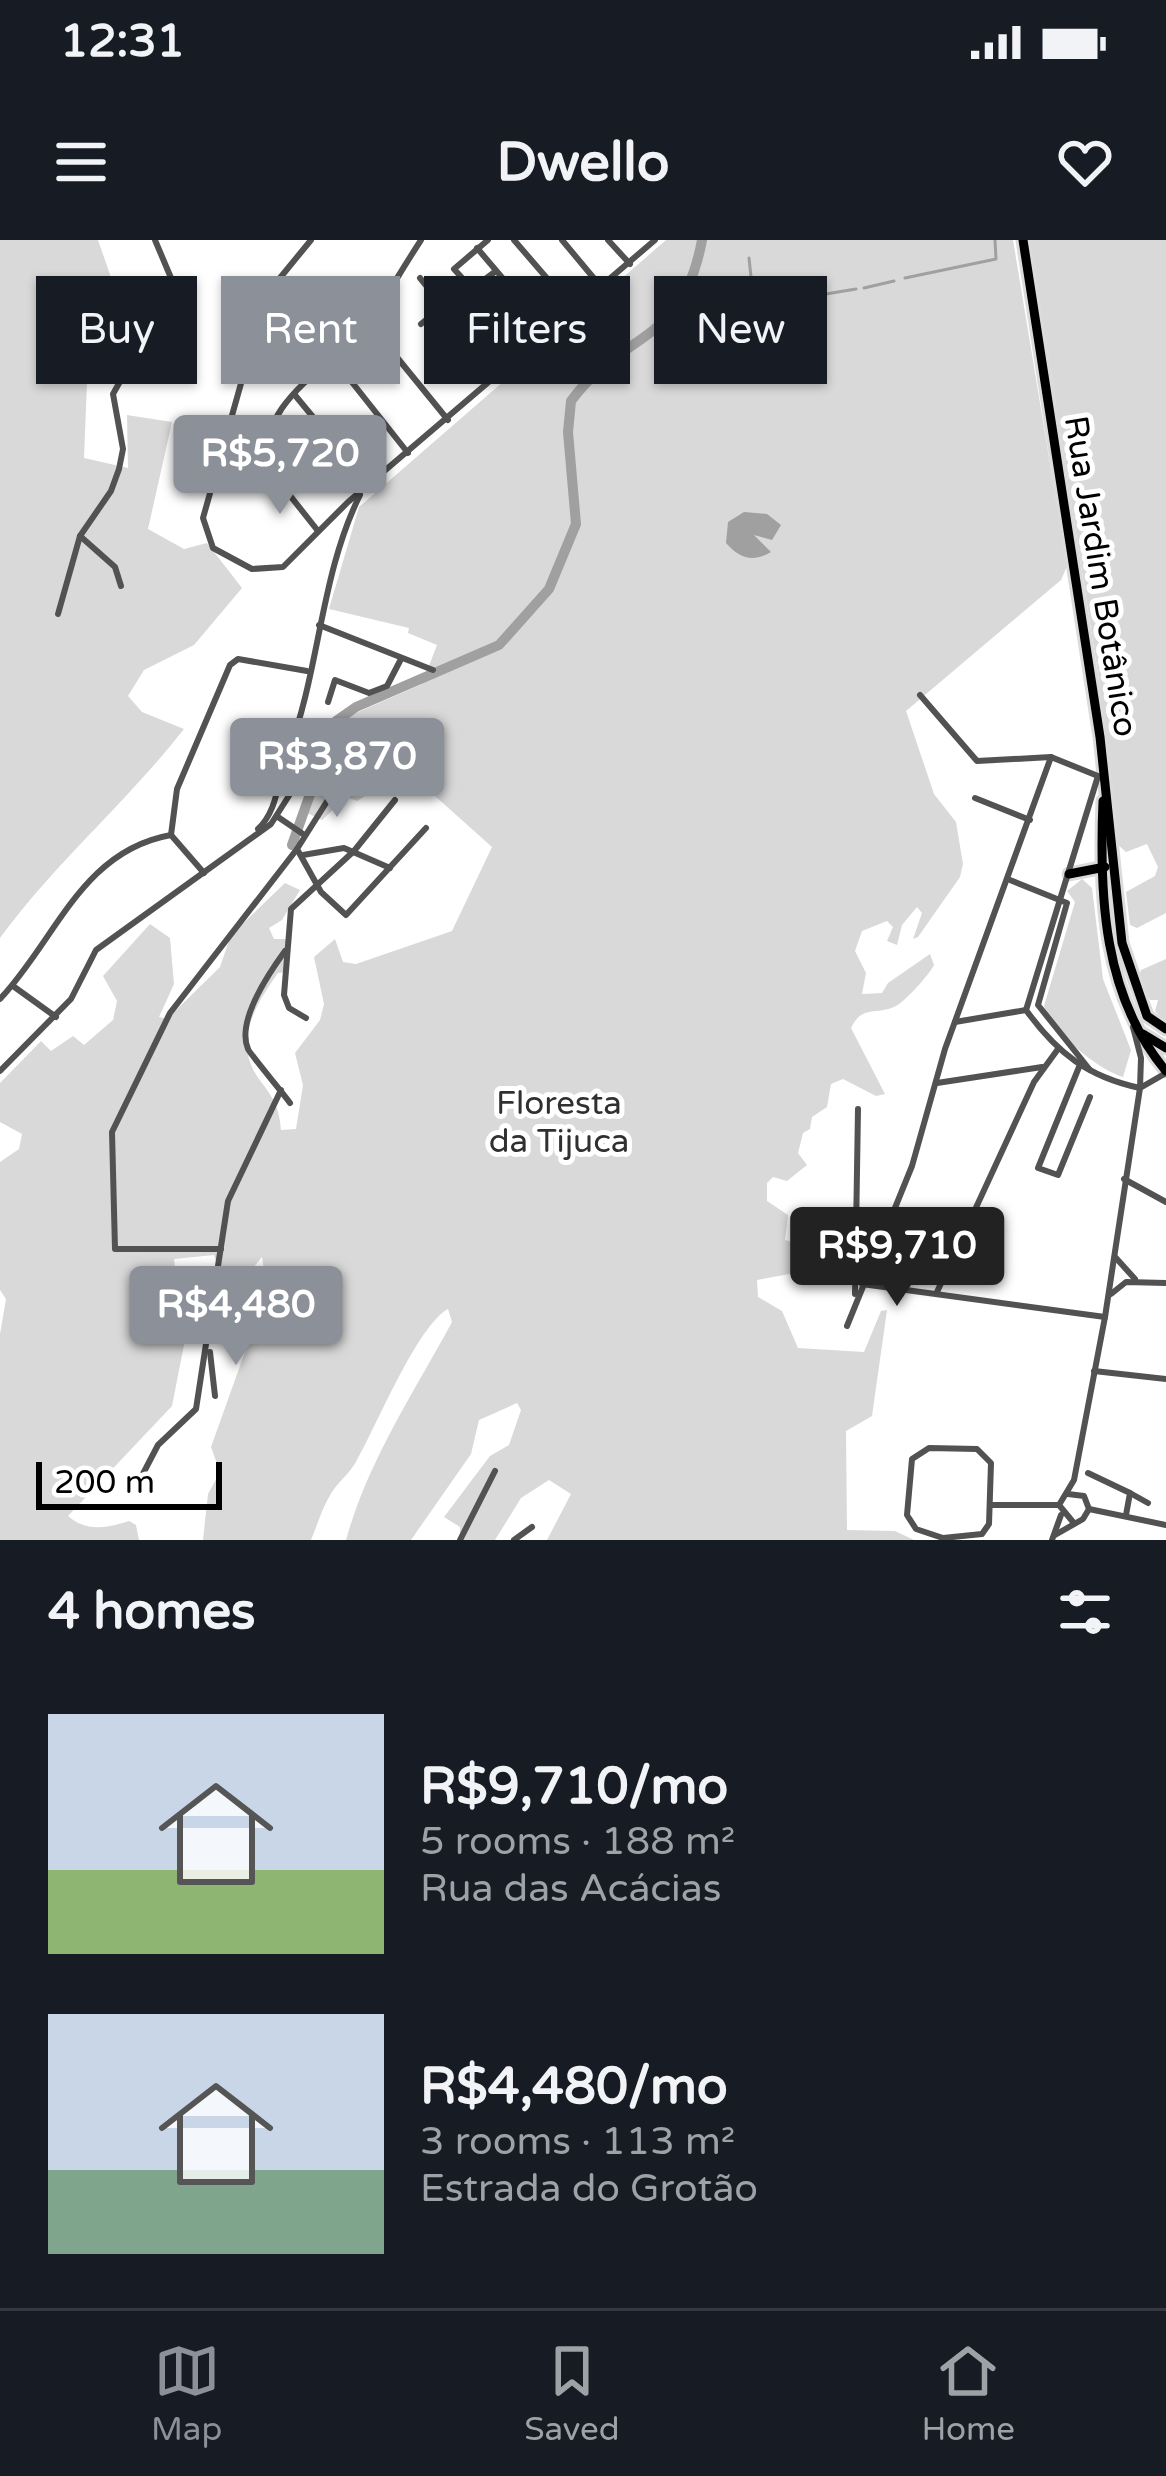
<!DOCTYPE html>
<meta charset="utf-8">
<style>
body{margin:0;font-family:"Varela Round",sans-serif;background:#20242c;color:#f1f3f6;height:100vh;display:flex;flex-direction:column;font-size:45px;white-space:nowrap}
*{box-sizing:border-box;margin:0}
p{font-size:39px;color:#9ea1a6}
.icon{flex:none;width:66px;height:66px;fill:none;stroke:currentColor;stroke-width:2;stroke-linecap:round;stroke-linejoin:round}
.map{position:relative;height:1300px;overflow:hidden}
.sheet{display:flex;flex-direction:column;background:#171b24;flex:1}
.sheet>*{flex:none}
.guide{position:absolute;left:36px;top:36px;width:1095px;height:108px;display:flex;gap:24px}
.scale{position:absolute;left:36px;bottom:30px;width:186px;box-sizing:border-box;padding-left:12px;border:6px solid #000;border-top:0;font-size:33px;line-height:42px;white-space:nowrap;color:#000;-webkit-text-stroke:9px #fff;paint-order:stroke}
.price{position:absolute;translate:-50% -102px;padding:0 27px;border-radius:12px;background:#8c9099;color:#fff;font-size:39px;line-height:78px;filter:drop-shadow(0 3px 6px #0008)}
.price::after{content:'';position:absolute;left:50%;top:72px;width:36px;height:27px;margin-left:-18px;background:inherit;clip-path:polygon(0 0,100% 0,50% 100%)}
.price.current{background:#222;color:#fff}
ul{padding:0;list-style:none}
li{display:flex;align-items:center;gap:36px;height:300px;padding:0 48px}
li span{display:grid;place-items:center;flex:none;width:336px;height:240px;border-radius:0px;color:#555}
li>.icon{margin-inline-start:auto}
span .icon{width:144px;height:144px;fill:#fffc;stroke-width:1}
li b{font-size:51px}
h2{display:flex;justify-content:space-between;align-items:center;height:144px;padding:0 48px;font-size:51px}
.chip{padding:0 42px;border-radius:0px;background:#171b24;box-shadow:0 3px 9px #0004;font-size:42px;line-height:108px}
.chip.current{background:#8c9099;color:#fff}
.status{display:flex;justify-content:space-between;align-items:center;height:84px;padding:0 60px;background:#171b24;direction:ltr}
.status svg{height:33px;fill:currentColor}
header{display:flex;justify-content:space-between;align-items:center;height:156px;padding:0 48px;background:#171b24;font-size:54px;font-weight:800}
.tabs{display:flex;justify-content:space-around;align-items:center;height:168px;border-top:3px solid #363941;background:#171b24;font-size:33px;color:#9ea1a6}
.tabs a{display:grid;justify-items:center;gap:6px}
.tabs .current{color:#8c9099}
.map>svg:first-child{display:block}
.green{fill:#d9d9d9}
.water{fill:#a0a0a0}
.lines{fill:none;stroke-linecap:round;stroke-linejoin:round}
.stream{stroke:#a0a0a0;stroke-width:3}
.river{stroke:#a0a0a0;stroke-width:10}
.major-casing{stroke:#dbdbdb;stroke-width:15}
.minor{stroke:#525252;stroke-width:6}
.major{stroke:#000;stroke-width:9}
.labels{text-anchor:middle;stroke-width:10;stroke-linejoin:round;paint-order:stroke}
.street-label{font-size:33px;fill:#000;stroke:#fff}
.park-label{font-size:33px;fill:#303030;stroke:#fff}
</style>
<div class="status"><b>12:31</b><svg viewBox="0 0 49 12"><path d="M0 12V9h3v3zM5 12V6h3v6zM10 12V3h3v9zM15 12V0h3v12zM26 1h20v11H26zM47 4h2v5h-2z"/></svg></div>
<header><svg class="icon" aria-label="menu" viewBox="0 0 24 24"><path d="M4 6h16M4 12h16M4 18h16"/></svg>Dwello<svg class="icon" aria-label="heart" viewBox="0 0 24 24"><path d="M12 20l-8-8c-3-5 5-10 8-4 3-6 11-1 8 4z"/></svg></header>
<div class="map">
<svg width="1166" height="1300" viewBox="0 0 1166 1300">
<rect width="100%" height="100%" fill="#fff"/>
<g class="green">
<path d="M0 0H98L124 75 87 142 84 218 128 228 127 175 172 182 148 289 184 309 207 303 242 348 194 405 144 430 128 456 142 472 184 489C126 563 55 623 0 698Z"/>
<path d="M666 0H1013L1067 326 1061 340 906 471 934 554 956 582 963 624 960 637 918 697 913 699 922 673 917 667 902 685 897 705 887 701 893 687 887 681 862 691 855 711 866 733 862 754 882 753 888 743 930 714 934 725C929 735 904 763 894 767 875 775 862 765 851 788L885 854 876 856 843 839 831 844 827 867 812 877 810 889 803 893 798 913 807 925 787 941 773 937 767 943V961L788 975 785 1000 805 1005 811 1030 757 1040 758 1057 782 1071 798 1108 864 1112 881 1071 887 1070 872 1176 846 1191 847 1290 895 1291 914 1300H547L571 1254 549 1240 521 1258 495 1300H460V1287L444 1277 490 1216 509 1205 521 1170 517 1163 479 1180 471 1214 411 1300H346C368 1221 413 1154 452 1082L448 1069C417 1086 377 1185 357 1220 350 1234 336 1243 329 1257 321 1271 317 1286 311 1300H203L208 1254 220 1232 211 1207 246 1109 247 1074 267 1049 262 1017 249 1033 219 1032 214 1015 174 1019 184 1105 172 1166 68 1276C85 1292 109 1288 129 1281L136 1285 139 1300H0V1094L6 1059 0 1050V922L19 909 22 894 0 882V843L41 801 51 811 73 796 84 805 113 780 117 761 103 736 150 684 170 698 174 744 159 777 167 779 220 727 231 695 285 643 300 650 282 680 269 688 274 699H290L288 732 278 733C256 764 232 802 259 839 273 858 279 865 281 890L296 889 303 845 295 813 320 780 324 764 314 717 335 699 343 722 356 724 452 691 492 607 407 531 357 561 347 557 322 580 305 572 338 481 422 444 437 405 408 393 409 388 329 369 359 267Z"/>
<path d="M1030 0H1166V673L1137 688 1130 685 1126 652 1155 636 1158 627 1147 604 1126 612 1116 603 1099 440Z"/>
<path d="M1082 639 1092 648 1103 739 1131 810 1123 837C1097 829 1052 792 1044 766L1075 662 1067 651Z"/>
<path d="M1166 719V782L1155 771 1158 760H1150L1138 738 1141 730Z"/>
</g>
<path class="water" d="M744 272 767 274 781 285 772 300 754 295 771 312C753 323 739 318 726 303L728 282Z"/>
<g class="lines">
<g class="stream">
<path d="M749 18 751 37"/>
<path d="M905 38 996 19 995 0"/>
<path d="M751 43 753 59"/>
<path d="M864 48 894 41"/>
<path d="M814 56 856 49"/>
<path d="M765 63 810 56"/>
<path d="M673 74 756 64"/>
</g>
<path class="river" d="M292 605 336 481 356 467 499 405 549 349 576 284 568 192 571 161C624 89 682 107 702 0"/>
<g class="major-casing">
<g id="major">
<path d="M1023 0 1100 497 1122 703 1147 776 1166 789"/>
<path d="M1103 561C1099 655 1103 756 1166 831"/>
<path d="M1069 634 1105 627"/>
<path d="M1143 794 1166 808"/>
</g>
</g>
<g class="minor">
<path d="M311 0 266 55 203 278 213 308 252 329 283 327 348 262 655 0"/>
<path d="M488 0 454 29 472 49 496 31"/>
<path d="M514 0 576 72"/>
<path d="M562 0 602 48"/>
<path d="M608 0 630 24"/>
<path d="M477 8 550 94"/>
<path d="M420 38 500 136"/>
<path d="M488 61 530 111"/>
<path d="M369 83 448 180"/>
<path d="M421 84 443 66"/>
<path d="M332 117 408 213"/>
<path d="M294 154 370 246"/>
<path d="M318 291 269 229C253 160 338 125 370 80 388 54 404 26 421 0"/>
<path d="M80 296 115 327 121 346"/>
<path d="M58 374 80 296 111 251 119 229 123 209 113 154 174 45 155 0"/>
<path d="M319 385 433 430"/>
<path d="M920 455 977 521 1051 517"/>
<path d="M328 462 335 440 369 453 387 446 401 419"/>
<path d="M398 518 331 555 297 609 321 652 346 675 426 588"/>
<path d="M975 558 1030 580"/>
<path d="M278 577 303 594"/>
<path d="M258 589C279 569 277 539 288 513 320 430 320 335 360 255"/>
<path d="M171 595 177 549 230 425 238 419 307 431"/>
<path d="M171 595 204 633"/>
<path d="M303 615 344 608 390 628"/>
<path d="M1010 640 1067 663 1038 765 1090 830"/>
<path d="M285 711C269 733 236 781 248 809 250 814 283 853 290 863"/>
<path d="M13 746 56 777"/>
<path d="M0 759C56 700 81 611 171 595"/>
<path d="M306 778 289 768 284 755 291 669 354 611 395 560"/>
<path d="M955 782 1026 770"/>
<path d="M1079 827 1038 928 1058 935 1090 857"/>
<path d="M0 831 71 759 96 710 271 584 292 551 294 500"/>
<path d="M937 843 1042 827"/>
<path d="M1124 939 1166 962"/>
<path d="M221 1009H115L112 892 170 773 297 609"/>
<path d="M1116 1018 1135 1039"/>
<path d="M862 1044 1105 1077"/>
<path d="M937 1052 1034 842 1058 809"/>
<path d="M855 1054 858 869"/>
<path d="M1111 1054 1126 1042 1166 1043"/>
<path d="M189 1058 215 1061"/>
<path d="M847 1086 912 926 945 809 1051 517 1098 536 1026 770C1057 813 1088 837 1140 848L1166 833"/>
<path d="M210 1112 215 1156"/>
<path d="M1094 1131 1166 1139"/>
<path d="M977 1209 991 1223 989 1284 982 1294 943 1298 916 1289 907 1275 912 1219 929 1208Z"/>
<path d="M1088 1233 1130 1253 1126 1275"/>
<path d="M135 1249 158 1205 196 1169 228 961 281 850"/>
<path d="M1130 1253 1148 1263"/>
<path d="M1068 1254 1084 1256 1089 1269"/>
<path d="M991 1265H1059"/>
<path d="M1089 1269 1166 1285"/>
<path d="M1073 1282 1059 1265 1074 1240 1105 1077 1140 848 1141 818 1133 787"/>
<path d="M1055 1295 1083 1279 1089 1269"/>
<path d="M460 1300 495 1231"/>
<path d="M514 1300 532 1287"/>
<path d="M1052 1300 1061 1275"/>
</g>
<use href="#major" class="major"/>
</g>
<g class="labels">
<g class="street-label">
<text transform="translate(1102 336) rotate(81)" y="12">Rua Jardim Botânico</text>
</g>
<g class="park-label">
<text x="559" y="874">Floresta<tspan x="559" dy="38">da Tijuca</tspan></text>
</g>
</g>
</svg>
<div class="scale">200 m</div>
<b class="price" style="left:280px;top:277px">R$5,720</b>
<b class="price" style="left:337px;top:580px">R$3,870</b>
<b class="price current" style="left:897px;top:1069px">R$9,710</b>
<b class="price" style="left:236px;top:1128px">R$4,480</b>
<div class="guide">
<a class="chip">Buy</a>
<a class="chip current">Rent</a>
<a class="chip">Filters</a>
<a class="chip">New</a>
</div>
</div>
<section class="sheet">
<h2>4 homes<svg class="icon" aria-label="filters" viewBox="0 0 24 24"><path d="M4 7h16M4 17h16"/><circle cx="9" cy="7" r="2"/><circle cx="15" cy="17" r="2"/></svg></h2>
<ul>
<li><span style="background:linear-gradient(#c9d6e8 65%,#8fb573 0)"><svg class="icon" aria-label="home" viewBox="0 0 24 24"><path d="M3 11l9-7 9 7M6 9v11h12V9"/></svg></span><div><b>R$9,710/mo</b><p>5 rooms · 188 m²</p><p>Rua das Acácias</p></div></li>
<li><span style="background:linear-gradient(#c9d6e8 65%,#7fa58c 0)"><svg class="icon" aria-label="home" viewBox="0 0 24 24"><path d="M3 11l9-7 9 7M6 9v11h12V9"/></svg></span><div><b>R$4,480/mo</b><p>3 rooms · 113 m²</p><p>Estrada do Grotão</p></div></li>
</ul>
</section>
<nav class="tabs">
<a class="current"><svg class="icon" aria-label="map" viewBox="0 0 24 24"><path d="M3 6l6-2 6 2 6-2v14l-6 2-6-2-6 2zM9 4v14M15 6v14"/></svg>Map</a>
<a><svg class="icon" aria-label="saved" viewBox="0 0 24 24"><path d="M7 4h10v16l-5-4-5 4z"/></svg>Saved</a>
<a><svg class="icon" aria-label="home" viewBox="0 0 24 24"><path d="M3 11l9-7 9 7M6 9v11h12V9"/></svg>Home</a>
</nav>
